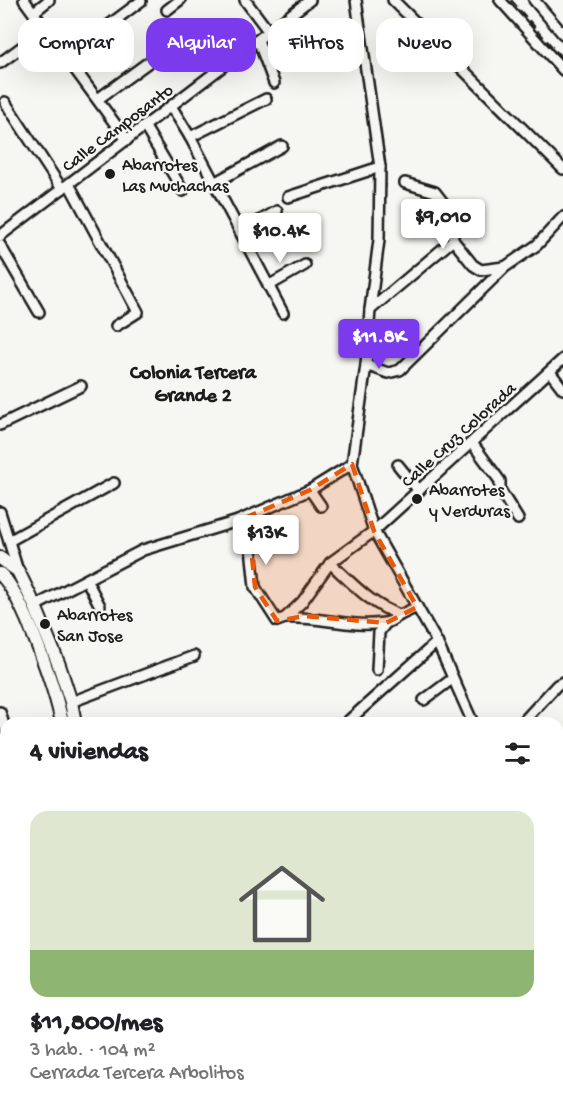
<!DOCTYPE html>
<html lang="es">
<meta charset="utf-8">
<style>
body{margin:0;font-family:"Gochi Hand",sans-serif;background:#f2f2f2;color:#202124;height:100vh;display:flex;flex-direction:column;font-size:22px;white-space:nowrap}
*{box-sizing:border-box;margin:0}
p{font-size:20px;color:#757577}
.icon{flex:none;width:33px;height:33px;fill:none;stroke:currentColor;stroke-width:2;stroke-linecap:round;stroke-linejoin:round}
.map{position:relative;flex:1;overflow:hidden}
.side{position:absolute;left:0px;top:717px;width:564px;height:402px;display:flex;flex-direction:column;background:#fff;border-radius:18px 18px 0 0;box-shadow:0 6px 24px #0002}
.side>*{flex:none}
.guide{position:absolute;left:18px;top:18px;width:528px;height:54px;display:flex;gap:12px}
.price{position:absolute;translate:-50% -51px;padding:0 14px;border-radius:6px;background:#fff;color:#222;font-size:20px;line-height:39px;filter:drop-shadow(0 2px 3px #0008)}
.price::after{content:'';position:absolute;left:50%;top:36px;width:18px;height:14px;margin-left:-9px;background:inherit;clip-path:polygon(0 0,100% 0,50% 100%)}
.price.selected{background:#7c3aed;color:#fff}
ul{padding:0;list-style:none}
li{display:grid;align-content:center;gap:12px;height:318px;padding:0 30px}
li span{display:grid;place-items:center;height:186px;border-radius:18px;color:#555}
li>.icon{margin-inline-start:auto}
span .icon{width:108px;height:108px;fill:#fffc;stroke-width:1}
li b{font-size:26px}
h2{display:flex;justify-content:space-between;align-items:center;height:72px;padding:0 30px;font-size:26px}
.chip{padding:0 21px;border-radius:18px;background:#fff;box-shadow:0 6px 24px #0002;font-size:21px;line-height:54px}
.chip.selected{background:#7c3aed;color:#fff}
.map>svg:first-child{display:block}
.green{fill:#bed990;stroke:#6d7a56;stroke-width:1.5}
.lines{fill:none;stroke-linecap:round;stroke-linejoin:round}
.street-casing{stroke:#1c1c1c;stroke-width:14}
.secondary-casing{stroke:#1c1c1c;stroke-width:16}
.street{stroke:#f6f6f2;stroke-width:9}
.secondary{stroke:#f6f6f2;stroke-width:12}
.rail{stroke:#1c1c1c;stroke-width:2;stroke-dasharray:9 4.5;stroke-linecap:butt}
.marked{fill:#e8590c;fill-opacity:0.2;stroke:#e8590c;stroke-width:4.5;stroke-dasharray:12 8;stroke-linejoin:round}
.poi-dot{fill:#1c1c1c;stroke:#f6f6f2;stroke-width:2}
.labels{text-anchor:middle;stroke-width:5;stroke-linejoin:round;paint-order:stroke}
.street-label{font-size:18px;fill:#1c1c1c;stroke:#f6f6f2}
.poi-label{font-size:18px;fill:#1c1c1c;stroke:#f6f6f2;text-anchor:start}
.neighbourhood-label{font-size:20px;font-weight:bold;fill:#1c1c1c;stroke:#f6f6f2}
</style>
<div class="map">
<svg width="563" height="1119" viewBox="0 0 563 1119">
<rect width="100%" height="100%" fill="#f6f6f2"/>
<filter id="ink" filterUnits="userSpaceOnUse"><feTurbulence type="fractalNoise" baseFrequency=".0167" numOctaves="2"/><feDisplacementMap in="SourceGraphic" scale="12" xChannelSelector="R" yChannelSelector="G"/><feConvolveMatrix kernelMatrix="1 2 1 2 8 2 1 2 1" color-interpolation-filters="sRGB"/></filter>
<g filter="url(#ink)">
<g class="green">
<path d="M6 954V1001L0 999V956Z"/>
<path d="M256 1113H301L289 1119H258Z"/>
</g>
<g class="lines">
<g class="street-casing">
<g id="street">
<path d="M24 0 127 140"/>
<path d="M245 0 269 32"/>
<path d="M356 0 380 167 379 240 370 310 366 365 352 464 374 531 437 642 473 723"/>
<path d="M393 0 563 169"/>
<path d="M500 0 563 70"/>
<path d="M534 0 563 34"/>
<path d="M167 10 180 0"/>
<path d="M34 12 49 0"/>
<path d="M258 40 274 83"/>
<path d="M66 57 141 1"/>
<path d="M0 63 45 30"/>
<path d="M98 99 179 40"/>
<path d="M5 102 62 189"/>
<path d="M171 106 190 137 283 313"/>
<path d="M145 127 183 191"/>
<path d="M190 137 266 99"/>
<path d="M214 183 282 146"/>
<path d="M405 183 435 192 452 214 453 240 473 265 481 270 504 267"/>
<path d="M69 184 138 312 116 326"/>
<path d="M288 197 380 167"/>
<path d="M240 232 277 211"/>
<path d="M0 236 310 0"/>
<path d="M0 245 39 312"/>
<path d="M268 286 305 265"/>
<path d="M370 310 453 240"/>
<path d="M366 365 388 373 400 370 505 267 537 245 563 217"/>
<path d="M550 372 563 389"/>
<path d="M0 425 81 386"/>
<path d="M472 443 500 481V490L518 519"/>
<path d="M398 465 419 491"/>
<path d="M310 490 321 506"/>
<path d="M0 512 18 571"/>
<path d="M238 521 251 547 255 587 277 621 285 618 302 602 330 563 374 531 563 359"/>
<path d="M9 541 114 483"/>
<path d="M330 563C352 583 371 605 400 615L417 607"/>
<path d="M87 581 100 606"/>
<path d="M35 606 143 550 238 521 310 490 352 464"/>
<path d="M285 618C318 616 351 628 384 623 390 623 395 618 400 615"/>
<path d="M377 670 379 632 386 623"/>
<path d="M424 700 452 679"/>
<path d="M71 702 194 656"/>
<path d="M0 712 6 731"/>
<path d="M347 722 437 642"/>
<path d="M522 723 557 685 563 682"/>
<path d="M0 759 6 762"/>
<path d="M558 893 563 901"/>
<path d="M0 895 6 893"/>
<path d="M0 948 6 946"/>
<path d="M558 982 563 979"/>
<path d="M0 1006 6 1008"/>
<path d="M558 1035 563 1032"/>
<path d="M0 1065 6 1068"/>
<path d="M103 1113 116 1119"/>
<path d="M231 1119 242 1113"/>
<path d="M307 1119 319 1113"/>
<path d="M443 1119 451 1113"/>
</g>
</g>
<g class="secondary-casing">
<g id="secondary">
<path d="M0 558 18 571 35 606 59 665 71 702 75 723"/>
<path d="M0 574C22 592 56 692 62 723"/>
<path d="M153 1113 155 1119"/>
<path d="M170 1113 173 1119"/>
</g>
</g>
<use href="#street" class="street"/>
<use href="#secondary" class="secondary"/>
<path class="rail" d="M511 0 563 59"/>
</g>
</g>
<path class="marked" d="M352 464 374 531 417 607 386 623 305 616 277 621 255 587 251 547 238 521 310 490Z"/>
<g class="poi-dot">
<circle cx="110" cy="174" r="6"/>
<circle cx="417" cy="499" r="6"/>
<circle cx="45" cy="624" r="6"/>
</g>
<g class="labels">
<g class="street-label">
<text transform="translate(117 127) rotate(-37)" y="6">Calle Camposanto</text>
<text transform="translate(458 434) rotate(-42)" y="6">Calle Cruz Colorada</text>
</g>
<g class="poi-label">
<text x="122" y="170">Abarrotes<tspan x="122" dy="21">Las Muchachas</tspan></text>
<text x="429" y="495">Abarrotes<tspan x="429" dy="21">y Verduras</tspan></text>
<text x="57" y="620">Abarrotes<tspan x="57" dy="21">San Jose</tspan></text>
</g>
<g class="neighbourhood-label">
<text x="193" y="378">Colonia Tercera<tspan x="193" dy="23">Grande 2</tspan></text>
</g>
</g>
</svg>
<b class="price" style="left:443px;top:250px">$9,010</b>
<b class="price" style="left:280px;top:264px">$10.4K</b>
<b class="price selected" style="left:379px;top:370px">$11.8K</b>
<b class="price" style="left:266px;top:566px">$13K</b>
<div class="guide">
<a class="chip">Comprar</a>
<a class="chip selected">Alquilar</a>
<a class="chip">Filtros</a>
<a class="chip">Nuevo</a>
</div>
<section class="side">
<h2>4 viviendas<svg class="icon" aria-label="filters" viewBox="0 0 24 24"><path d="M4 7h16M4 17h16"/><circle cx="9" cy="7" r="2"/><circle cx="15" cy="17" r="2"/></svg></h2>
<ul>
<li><span style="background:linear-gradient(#dfe7d0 75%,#8fb573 0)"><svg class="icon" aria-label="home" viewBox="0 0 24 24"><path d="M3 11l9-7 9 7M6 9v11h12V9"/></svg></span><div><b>$11,800/mes</b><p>3 hab. · 104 m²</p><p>Cerrada Tercera Arbolitos</p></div></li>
</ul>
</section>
</div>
